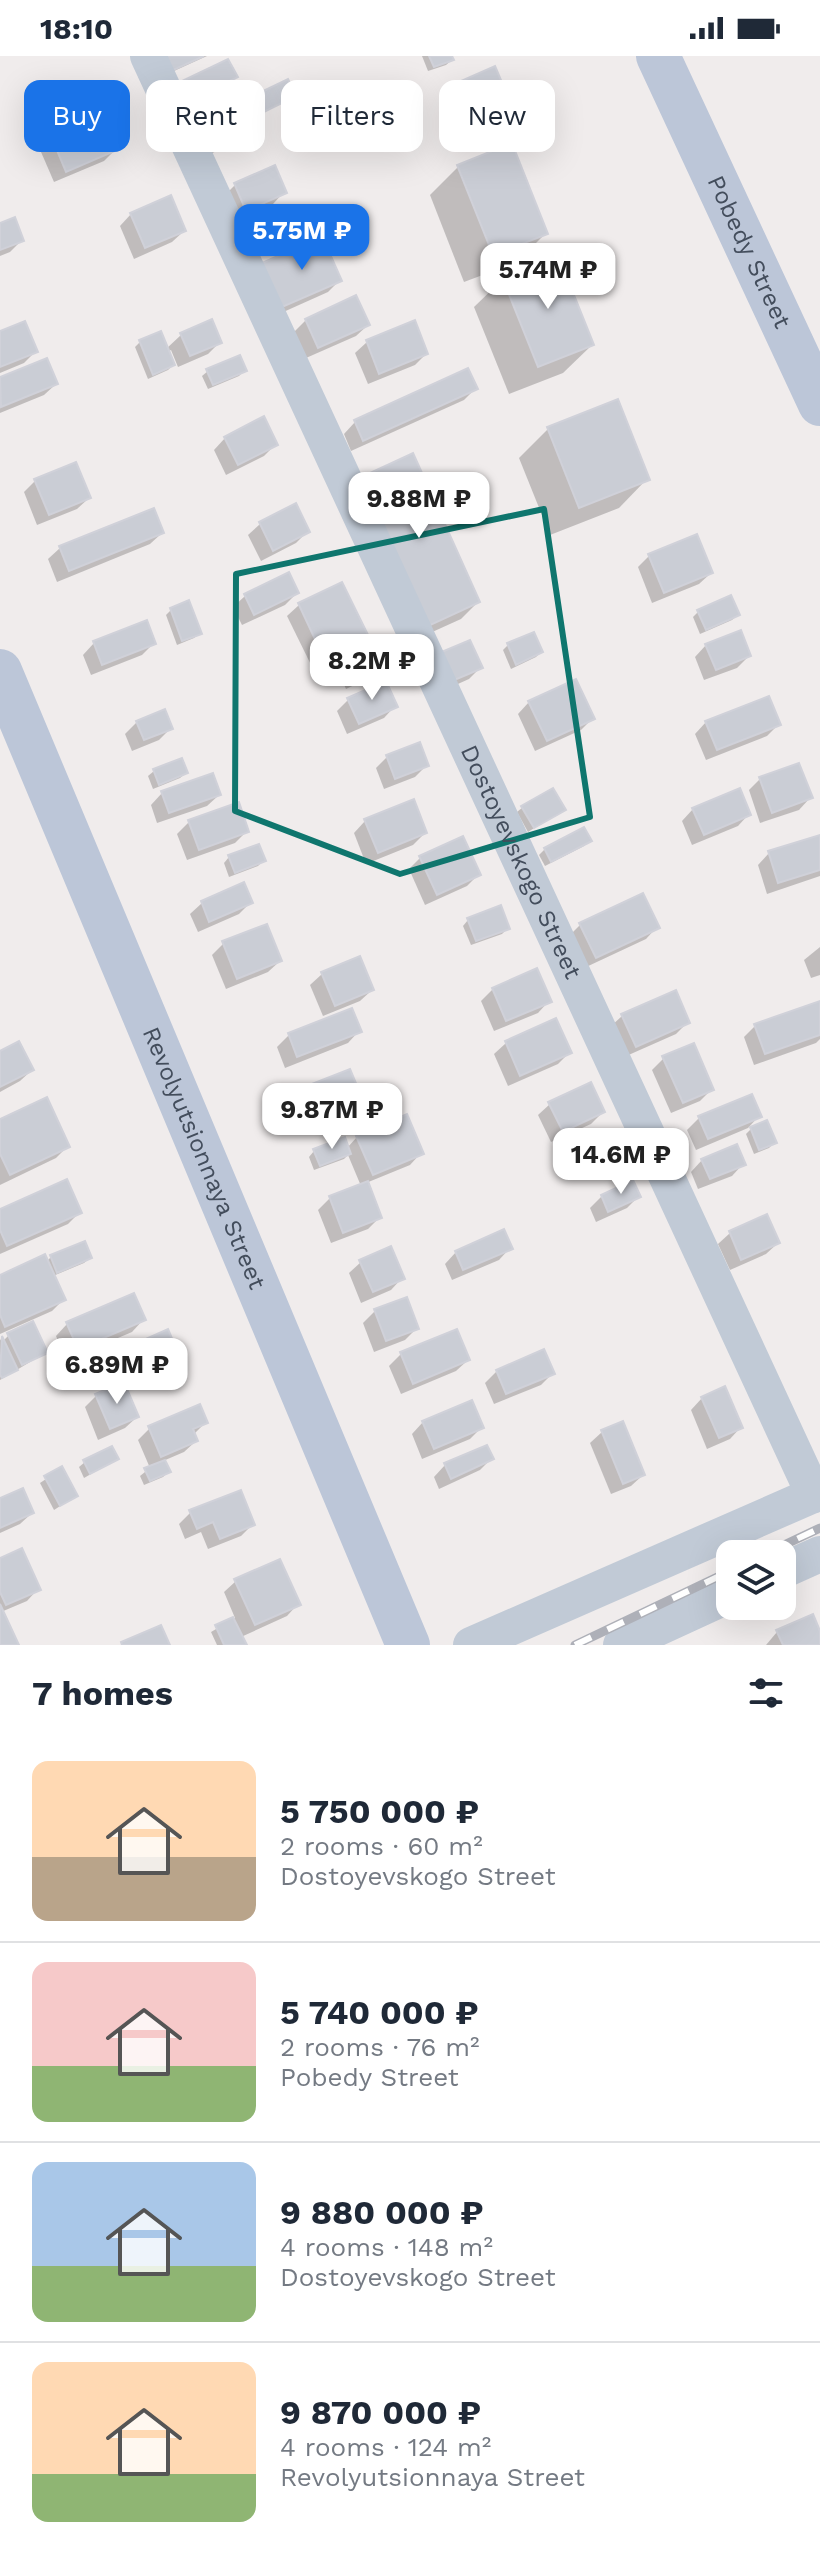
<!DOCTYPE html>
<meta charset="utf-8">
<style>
body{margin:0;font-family:"Work Sans",sans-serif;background:#f2f2f3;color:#1f2937;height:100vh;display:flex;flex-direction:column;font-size:30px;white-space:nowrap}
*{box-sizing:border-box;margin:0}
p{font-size:26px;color:#747a83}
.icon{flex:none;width:44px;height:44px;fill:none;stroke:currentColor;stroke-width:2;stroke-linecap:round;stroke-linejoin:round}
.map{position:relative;height:1589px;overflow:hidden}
.drawer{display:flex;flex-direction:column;background:#fff;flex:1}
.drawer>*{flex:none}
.hud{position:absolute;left:24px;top:24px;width:772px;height:72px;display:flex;gap:16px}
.controls{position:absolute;left:716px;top:1484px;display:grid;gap:16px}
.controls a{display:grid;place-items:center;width:80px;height:80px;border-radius:16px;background:#fff;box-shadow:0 8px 32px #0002;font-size:40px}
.price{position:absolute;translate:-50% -68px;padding:0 18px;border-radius:16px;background:#fff;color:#222;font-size:26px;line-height:52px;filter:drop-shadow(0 2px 4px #0008)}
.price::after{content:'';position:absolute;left:50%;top:48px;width:24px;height:18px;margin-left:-12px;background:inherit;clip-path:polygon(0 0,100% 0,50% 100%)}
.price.active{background:#1a73e8;color:#fff}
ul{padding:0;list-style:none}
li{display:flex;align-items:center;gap:24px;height:200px;padding:0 32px}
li+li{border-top:2px solid #e0e1e3}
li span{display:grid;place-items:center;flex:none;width:224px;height:160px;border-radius:16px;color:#555}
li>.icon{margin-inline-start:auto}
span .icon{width:96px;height:96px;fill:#fffc;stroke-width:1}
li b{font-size:34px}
h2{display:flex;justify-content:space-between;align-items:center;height:96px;padding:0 32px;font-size:34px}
.tag{padding:0 28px;border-radius:16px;background:#fff;box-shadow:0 8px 32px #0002;font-size:28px;line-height:72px}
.tag.active{background:#1a73e8;color:#fff}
.status{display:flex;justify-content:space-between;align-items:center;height:56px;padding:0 40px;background:#fff;direction:ltr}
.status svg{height:22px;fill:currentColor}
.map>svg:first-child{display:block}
.shadow{fill:#0003}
.building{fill:#cacdd5;stroke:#d0d1d9;stroke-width:2}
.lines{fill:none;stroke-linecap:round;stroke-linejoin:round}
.street{stroke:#c1cad6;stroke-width:36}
.secondary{stroke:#bcc6d8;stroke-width:44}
.rail-casing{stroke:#aeb0b8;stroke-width:9}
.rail{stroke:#fff;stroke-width:6;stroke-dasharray:18;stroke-linecap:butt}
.marked{fill:none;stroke:#0f766e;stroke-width:6;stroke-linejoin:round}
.labels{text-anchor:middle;stroke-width:6;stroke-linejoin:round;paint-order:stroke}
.street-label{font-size:24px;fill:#434d5c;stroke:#fff}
</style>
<div class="status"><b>18:10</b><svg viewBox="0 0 49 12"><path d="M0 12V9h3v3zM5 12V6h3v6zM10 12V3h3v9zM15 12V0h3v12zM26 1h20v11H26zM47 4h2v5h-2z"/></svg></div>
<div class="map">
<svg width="820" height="1589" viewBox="0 0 820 1589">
<rect width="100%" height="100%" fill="#f0ecec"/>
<g class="shadow">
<path d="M163 0H207L163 20Z"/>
<path d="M422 0H450L452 4 446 9 428 15Z"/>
<path d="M235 21 224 33 177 55 170 39 181 28Z"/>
<path d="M501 28 489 40 448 57 442 42 453 30Z"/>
<path d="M293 39 258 60 251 46 256 41Z"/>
<path d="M202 69 248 74 237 86 201 102 191 81Z"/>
<path d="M50 77 115 94 104 105 54 126 38 89Z"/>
<path d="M458 111 546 177 517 206 464 226 430 139Z"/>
<path d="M235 129 284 136 273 148 234 165 223 141Z"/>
<path d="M131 158 184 175 172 186 134 203 120 170Z"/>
<path d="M0 169 22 184 10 196 0 200Z"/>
<path d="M557 202 592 289 563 317 509 338 474 251 503 223Z"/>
<path d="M263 208 339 225 328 236 270 262Z"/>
<path d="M306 264 368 269 356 280 306 302 294 276Z"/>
<path d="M0 277 35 296 24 307 0 317Z"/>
<path d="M181 279 220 286 208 298 178 311 171 294 167 296 173 309 168 314 148 323 135 291 140 286 166 293Z"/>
<path d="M367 286 426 298 415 309 368 328 355 297Z"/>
<path d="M46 304 56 328 44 339 0 357V323Z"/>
<path d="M208 315H244L239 320 208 333 202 320Z"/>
<path d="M475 333 464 344 351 395 344 378 355 366Z"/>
<path d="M617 346 647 423 619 452 550 479 519 402 548 373Z"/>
<path d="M225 382 276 388 264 400 226 419 214 394Z"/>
<path d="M35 425 89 442 77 453 37 469 24 436Z"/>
<path d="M341 442 478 546 461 563 408 587Z"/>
<path d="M260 468 308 475 296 487 261 505 248 479Z"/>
<path d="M162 477 150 488 57 526 48 503 60 492Z"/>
<path d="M649 500 711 517 699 528 652 547 638 511Z"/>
<path d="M297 537 285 549 242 569 233 551 245 540Z"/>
<path d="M299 549 369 587 358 598 316 619 287 560Z"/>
<path d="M171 554 200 577 194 582 177 589 166 559Z"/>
<path d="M698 556 738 559 732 564 700 578 693 561Z"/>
<path d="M94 587H154L142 599 91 619 83 599Z"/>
<path d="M508 589 541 596 536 601 511 613 503 594Z"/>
<path d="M706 589 749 600 737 612 704 624 695 601Z"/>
<path d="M389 610 384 615 346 633 339 618 344 613Z"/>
<path d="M429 611H481L469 623 440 636Z"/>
<path d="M349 643 395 650 384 662 347 678 337 655Z"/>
<path d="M529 646 592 663 581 674 535 695 518 658Z"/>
<path d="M137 666 170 673 159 684 132 695 125 678Z"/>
<path d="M706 666 778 669 767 680 706 704 695 678Z"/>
<path d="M387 701 427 709 415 721 384 733 376 712Z"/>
<path d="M154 715 186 717 180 722 153 733 148 720Z"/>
<path d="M760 723 810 742 799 754 760 767 749 734Z"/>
<path d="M162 737 219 739 207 750 157 767 151 749Z"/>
<path d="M523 751 563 754 528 776 517 756Z"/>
<path d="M693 753 749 758 738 770 692 789 682 765Z"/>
<path d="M365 765 425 777 413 789 366 808 354 777Z"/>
<path d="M189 766 247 775 235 787 187 804 177 778Z"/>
<path d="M820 781V820L767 838 758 809 769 797Z"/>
<path d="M589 785 584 790 545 810 539 799 545 793Z"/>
<path d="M229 801 263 805 258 810 229 821 224 807Z"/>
<path d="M420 802 478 819 467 830 425 849 409 813Z"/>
<path d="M251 846 239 858 198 876 190 858 202 847Z"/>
<path d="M468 864 508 872 502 878 471 889 463 870Z"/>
<path d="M580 869 657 871 646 883 584 912 569 880Z"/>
<path d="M224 887 280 905 268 916 226 933 212 899Z"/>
<path d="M820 891V919L811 922 804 904Z"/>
<path d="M322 918 372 934 360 945 323 960 310 929Z"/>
<path d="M493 933 549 945 538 957 494 975 481 945Z"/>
<path d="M820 952V983L816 987 754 1009 744 981 755 970Z"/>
<path d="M351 955 359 975 348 987 285 1012 277 991 289 979Z"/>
<path d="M622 960 688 966 676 978 624 1001 610 971Z"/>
<path d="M506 987 570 996 558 1008 508 1030 494 998Z"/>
<path d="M0 997 32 1014 20 1025 0 1036Z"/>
<path d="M664 1002 712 1033 700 1045 671 1057 652 1014Z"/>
<path d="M358 1037 346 1049 284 1073 275 1051 287 1040Z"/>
<path d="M751 1041 759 1060 748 1072 696 1094 687 1074 699 1062Z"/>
<path d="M550 1048 603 1056 591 1068 551 1086 538 1059Z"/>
<path d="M0 1065 68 1090 56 1102 0 1129Z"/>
<path d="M751 1073 775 1086 769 1092 754 1098 746 1078Z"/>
<path d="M357 1081 421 1097 410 1109 366 1127 380 1161 368 1173 331 1187 318 1154 330 1142 361 1130 348 1099 344 1103 314 1114 309 1101 314 1095 347 1092Z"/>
<path d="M702 1104 743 1108 732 1120 698 1133 691 1116Z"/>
<path d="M602 1140 638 1141 627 1152 596 1166 590 1152Z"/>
<path d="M0 1155 79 1157 68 1168 0 1198Z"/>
<path d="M730 1177 778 1187 766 1198 730 1214 718 1188Z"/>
<path d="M510 1192 499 1204 452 1224 445 1208 456 1196Z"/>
<path d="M51 1201 90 1202 84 1207 53 1220 64 1243 52 1255 0 1278V1221L46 1206Z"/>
<path d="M361 1206 402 1222 391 1234 361 1247 349 1217Z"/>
<path d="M375 1255 417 1272 405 1284 374 1296 363 1267Z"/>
<path d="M143 1264 132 1276 66 1304 56 1280 67 1268Z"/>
<path d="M167 1276 179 1304 167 1315 143 1326 137 1313 100 1330 93 1315 104 1303Z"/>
<path d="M9 1279 45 1297 0 1324V1283L2 1286Z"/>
<path d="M401 1298 468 1304 456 1315 401 1338 389 1310Z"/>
<path d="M497 1315 553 1317 541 1329 494 1348 485 1327Z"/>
<path d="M96 1340 137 1361 125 1372 98 1384 85 1351Z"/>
<path d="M702 1342 741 1371 730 1383 707 1393 691 1354Z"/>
<path d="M206 1366 193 1379 196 1385 184 1396 163 1405 168 1416 163 1421 144 1429 140 1420 150 1412 138 1384 150 1372Z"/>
<path d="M423 1366 482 1371 470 1383 422 1403 412 1378Z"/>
<path d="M602 1376 643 1419 631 1430 611 1438 590 1387Z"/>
<path d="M117 1403 84 1422 79 1411 85 1406Z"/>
<path d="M491 1403 480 1414 439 1433 434 1421 445 1409Z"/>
<path d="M61 1413 76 1440 54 1454 40 1427Z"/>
<path d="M0 1444 32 1457 20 1468 0 1477Z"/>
<path d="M191 1456 253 1468 241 1480 208 1493 201 1476 185 1483 179 1468Z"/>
<path d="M0 1504 38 1533 27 1545 1 1556 16 1589H0Z"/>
<path d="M236 1525 298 1548 287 1560 241 1581 245 1589H217L211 1576 235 1562 224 1536Z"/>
<path d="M777 1576 820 1580V1589H766Z"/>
</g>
<g class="building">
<path d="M161 0H204L169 16Z"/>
<path d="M429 0H452L454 4 434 11Z"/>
<path d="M228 3 238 21 189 45 180 26Z"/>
<path d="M495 10 503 29 460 47 452 29Z"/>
<path d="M288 23 296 40 264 56 255 39Z"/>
<path d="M239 50 251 74 213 92 201 68Z"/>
<path d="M100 53 117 94 66 116 49 75Z"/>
<path d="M512 87 548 178 493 199 457 109Z"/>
<path d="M275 109 287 137 246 155 234 127Z"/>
<path d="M171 139 186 175 145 192 130 157Z"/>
<path d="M15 161 24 185 0 194V167Z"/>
<path d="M322 180 342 225 282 251 262 207Z"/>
<path d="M558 199 594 289 538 311 502 221Z"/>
<path d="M356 239 370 269 318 292 305 263Z"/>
<path d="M212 263 222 287 190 300 180 277Z"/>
<path d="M415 264 428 298 379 318 366 284Z"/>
<path d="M25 265 38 296 0 311V275Z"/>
<path d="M161 275 175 309 153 319 139 284Z"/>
<path d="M240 299 247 315 213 329 206 313Z"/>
<path d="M47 302 58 328 1 351 0 321Z"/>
<path d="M468 312 478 333 363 385 354 364Z"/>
<path d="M618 343 650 424 579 452 547 371Z"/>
<path d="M264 360 278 389 238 409 224 381Z"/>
<path d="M413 397 480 546 426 571 357 423Z"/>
<path d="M76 406 91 442 49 459 34 423Z"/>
<path d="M296 447 310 476 273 495 259 466Z"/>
<path d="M154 452 164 477 69 515 59 490Z"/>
<path d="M697 478 713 517 664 537 648 498Z"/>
<path d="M289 516 299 537 254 559 244 538Z"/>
<path d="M342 526 372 587 327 609 298 547Z"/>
<path d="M731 539 740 559 706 574 697 554Z"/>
<path d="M189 544 202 578 182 585 170 552Z"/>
<path d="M147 564 156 588 102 609 93 585Z"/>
<path d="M741 574 751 600 716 614 705 588Z"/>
<path d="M534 576 543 596 516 609 507 587Z"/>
<path d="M470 584 483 612 452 625 439 597Z"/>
<path d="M383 592 392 610 351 629 343 611Z"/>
<path d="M576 623 595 663 547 685 528 645Z"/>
<path d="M386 625 398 651 359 668 347 642Z"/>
<path d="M769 640 781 669 717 694 705 665Z"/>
<path d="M165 653 173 673 144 684 136 665Z"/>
<path d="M420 686 429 710 395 723 386 699Z"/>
<path d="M182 702 188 717 159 729 153 713Z"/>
<path d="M799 707 813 742 772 757 759 721Z"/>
<path d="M213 717 221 739 169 757 161 735Z"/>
<path d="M553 732 566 754 534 772 521 750Z"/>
<path d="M740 732 751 759 704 779 692 752Z"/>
<path d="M414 743 427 777 378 797 364 763Z"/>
<path d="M239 746 249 776 199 794 188 764Z"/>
<path d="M584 771 592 785 551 806 544 792Z"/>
<path d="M820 779V814L778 827 768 795Z"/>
<path d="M463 780 481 819 437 839 419 800Z"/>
<path d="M259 788 266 805 235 817 228 799Z"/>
<path d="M244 826 253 847 209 866 201 845Z"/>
<path d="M643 837 660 872 596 902 579 867Z"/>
<path d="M501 849 510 873 476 885 467 862Z"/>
<path d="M267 868 282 905 237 923 222 885Z"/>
<path d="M360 900 374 934 335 950 321 916Z"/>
<path d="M537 912 552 946 506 965 492 932Z"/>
<path d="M676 934 690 967 636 991 621 958Z"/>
<path d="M820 945V979L765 998 754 968Z"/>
<path d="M352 952 362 976 297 1001 288 977Z"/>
<path d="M556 962 572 997 520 1020 505 985Z"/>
<path d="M19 985 34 1014 0 1031V995Z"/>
<path d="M694 987 714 1034 683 1047 662 1000Z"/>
<path d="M350 1013 360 1037 296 1063 286 1038Z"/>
<path d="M591 1026 605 1056 563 1076 548 1046Z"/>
<path d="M752 1038 762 1061 708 1083 698 1060Z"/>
<path d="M47 1041 70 1091 10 1119 0 1098V1063Z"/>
<path d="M407 1058 424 1098 373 1119 356 1080Z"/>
<path d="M767 1064 777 1087 759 1094 750 1071Z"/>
<path d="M345 1081 351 1098 320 1110 313 1093Z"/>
<path d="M737 1088 746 1109 710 1123 701 1103Z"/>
<path d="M67 1123 82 1157 7 1190 0 1174V1153Z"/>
<path d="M633 1124 641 1141 608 1156 601 1139Z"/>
<path d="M368 1125 382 1162 343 1177 329 1140Z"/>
<path d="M767 1158 780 1187 741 1204 729 1175Z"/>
<path d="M504 1173 513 1193 463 1214 455 1195Z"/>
<path d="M85 1185 92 1202 57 1217 50 1199Z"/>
<path d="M391 1190 405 1223 373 1236 359 1204Z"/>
<path d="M45 1198 66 1244 5 1271 0 1259V1219Z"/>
<path d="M134 1237 146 1264 78 1293 66 1266Z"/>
<path d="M407 1241 419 1273 386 1285 374 1253Z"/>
<path d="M33 1265 48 1297 22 1309 7 1277Z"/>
<path d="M168 1273 181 1304 155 1316 149 1303 111 1320 103 1302Z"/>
<path d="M457 1273 470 1304 413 1328 400 1296Z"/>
<path d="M2 1280 18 1314 2 1322 0 1319Z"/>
<path d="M544 1293 555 1318 506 1338 496 1314Z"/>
<path d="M124 1326 139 1361 110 1373 95 1338Z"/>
<path d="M725 1330 743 1372 719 1382 701 1341Z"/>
<path d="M472 1344 484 1372 434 1393 422 1365Z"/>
<path d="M200 1348 208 1367 193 1373 198 1385 161 1401 148 1370Z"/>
<path d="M623 1365 645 1419 623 1428 601 1374Z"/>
<path d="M487 1389 494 1403 451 1423 444 1407Z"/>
<path d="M112 1390 119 1403 90 1418 83 1404Z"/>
<path d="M165 1404 171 1416 150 1425 144 1412Z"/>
<path d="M62 1410 78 1440 60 1450 44 1420Z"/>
<path d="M23 1432 34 1457 0 1472V1442Z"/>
<path d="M241 1434 255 1469 220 1483 213 1466 197 1473 189 1454Z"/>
<path d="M22 1492 41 1534 6 1549 0 1536V1502Z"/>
<path d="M280 1503 301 1549 255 1569 234 1523Z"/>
<path d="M0 1548 19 1589H0Z"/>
<path d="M813 1558 820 1575V1589H783L776 1574Z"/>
<path d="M233 1561 247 1589H224L215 1569Z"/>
<path d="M161 1569 170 1589H122L121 1586Z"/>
</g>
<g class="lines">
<g class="street">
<path id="s1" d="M148 0 814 1439"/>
<path d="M782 1515 820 1498"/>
<path d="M471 1589 820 1436"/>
<path d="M621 1589 730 1539"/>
</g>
<g class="secondary">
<path id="s2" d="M658 0 820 348"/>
<path id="s3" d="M0 615 408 1589"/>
</g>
<g class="rail-casing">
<g id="rail">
<path d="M765 1498 820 1472"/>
<path d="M575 1589 730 1515"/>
</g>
</g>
<use href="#rail" class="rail"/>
</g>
<path class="marked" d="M544 453 590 761 400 818 235 755 236 518Z"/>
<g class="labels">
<g class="street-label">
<text dy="8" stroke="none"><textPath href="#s2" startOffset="216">Pobedy Street</textPath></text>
<text dy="8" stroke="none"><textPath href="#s1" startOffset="888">Dostoyevskogo Street</textPath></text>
<text dy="8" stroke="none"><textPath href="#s3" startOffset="528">Revolyutsionnaya Street</textPath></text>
</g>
</g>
</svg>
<div class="controls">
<a><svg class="icon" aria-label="layers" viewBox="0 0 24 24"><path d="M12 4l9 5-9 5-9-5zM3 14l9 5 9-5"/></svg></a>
</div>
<b class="price active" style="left:302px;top:216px">5.75M ₽</b>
<b class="price" style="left:548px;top:255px">5.74M ₽</b>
<b class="price" style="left:419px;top:484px">9.88M ₽</b>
<b class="price" style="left:372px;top:646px">8.2M ₽</b>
<b class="price" style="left:332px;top:1095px">9.87M ₽</b>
<b class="price" style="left:621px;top:1140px">14.6M ₽</b>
<b class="price" style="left:117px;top:1350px">6.89M ₽</b>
<div class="hud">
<a class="tag active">Buy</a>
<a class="tag">Rent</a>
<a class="tag">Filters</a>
<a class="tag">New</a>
</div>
</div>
<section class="drawer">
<h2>7 homes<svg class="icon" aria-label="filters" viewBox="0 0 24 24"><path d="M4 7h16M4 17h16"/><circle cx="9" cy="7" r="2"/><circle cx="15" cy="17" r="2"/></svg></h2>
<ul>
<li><span style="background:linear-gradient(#ffd9b3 60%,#b9a48a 0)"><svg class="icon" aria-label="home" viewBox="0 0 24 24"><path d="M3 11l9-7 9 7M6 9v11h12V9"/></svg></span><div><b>5 750 000 ₽</b><p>2 rooms · 60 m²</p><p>Dostoyevskogo Street</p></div></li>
<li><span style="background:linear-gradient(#f6c9c9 65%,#8fb573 0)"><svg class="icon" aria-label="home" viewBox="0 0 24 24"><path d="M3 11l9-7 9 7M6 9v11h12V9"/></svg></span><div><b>5 740 000 ₽</b><p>2 rooms · 76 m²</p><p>Pobedy Street</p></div></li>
<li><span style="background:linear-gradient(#a9c7e8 65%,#8fb573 0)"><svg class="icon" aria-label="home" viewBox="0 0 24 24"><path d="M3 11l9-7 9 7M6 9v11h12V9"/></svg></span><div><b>9 880 000 ₽</b><p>4 rooms · 148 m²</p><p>Dostoyevskogo Street</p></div></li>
<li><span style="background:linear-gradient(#ffd9b3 70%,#8fb573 0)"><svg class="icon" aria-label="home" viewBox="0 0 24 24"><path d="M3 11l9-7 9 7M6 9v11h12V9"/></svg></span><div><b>9 870 000 ₽</b><p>4 rooms · 124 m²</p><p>Revolyutsionnaya Street</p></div></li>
</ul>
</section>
